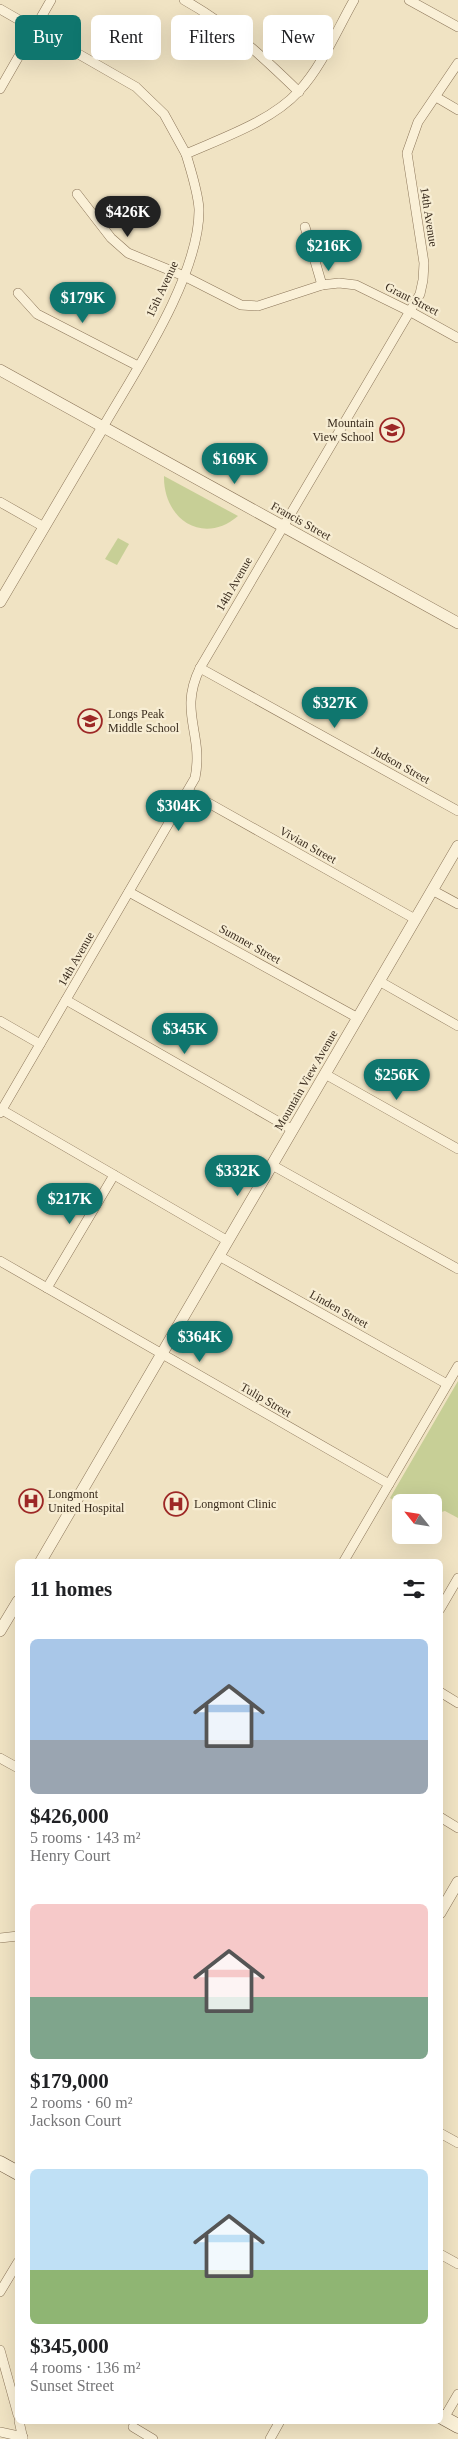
<!DOCTYPE html>
<meta charset="utf-8">
<style>
body{margin:0;font-family:Georgia,serif;background:#f6f6f6;color:#202124;height:100vh;display:flex;flex-direction:column;font-size:19px;white-space:nowrap}
*{box-sizing:border-box;margin:0}
p{font-size:16px;color:#757577}
.icon{flex:none;width:28px;height:28px;fill:none;stroke:currentColor;stroke-width:2;stroke-linecap:round;stroke-linejoin:round}
.map{position:relative;flex:1;overflow:hidden}
.side{position:absolute;left:15px;top:1559px;width:428px;height:865px;display:flex;flex-direction:column;background:#fff;border-radius:8px;box-shadow:0 5px 20px #0002}
.side>*{flex:none}
.hud{position:absolute;left:15px;top:15px;width:429px;height:45px;display:flex;gap:10px}
.needle{width:32px;rotate:300deg}
.buttons{position:absolute;left:392px;top:1494px;display:grid;gap:10px}
.buttons a{display:grid;place-items:center;width:50px;height:50px;border-radius:8px;background:#fff;box-shadow:0 5px 20px #0002;font-size:25px}
.price{position:absolute;translate:-50% -42px;padding:0 11px;border-radius:18px;background:#0f766e;color:#fff;font-size:16px;line-height:32px;filter:drop-shadow(0 1px 2px #0008)}
.price::after{content:'';position:absolute;left:50%;top:30px;width:15px;height:11px;margin-left:-8px;background:inherit;clip-path:polygon(0 0,100% 0,50% 100%)}
.price.active{background:#222;color:#fff}
ul{padding:0;list-style:none}
li{display:grid;align-content:center;gap:10px;height:265px;padding:0 15px}
li span{display:grid;place-items:center;height:155px;border-radius:8px;color:#555}
li>.icon{margin-inline-start:auto}
span .icon{width:90px;height:90px;fill:#fffc;stroke-width:1}
li b{font-size:21px}
h2{display:flex;justify-content:space-between;align-items:center;height:60px;padding:0 15px;font-size:21px}
.pill{padding:0 18px;border-radius:8px;background:#fff;box-shadow:0 5px 20px #0002;font-size:18px;line-height:45px}
.pill.active{background:#0f766e;color:#fff}
.map>svg:first-child{display:block}
.green{fill:#c7cf96}
.lines{fill:none;stroke-linecap:round;stroke-linejoin:round}
.minor-casing{stroke:#8b7559;stroke-width:10}
.tertiary-casing{stroke:#8b7559;stroke-width:12}
.secondary-casing{stroke:#6d563c;stroke-width:15}
.minor{stroke:#faf0d7;stroke-width:9}
.tertiary{stroke:#faf0d7;stroke-width:11}
.secondary{stroke:#faf0d7;stroke-width:14}
.labels{text-anchor:middle;stroke-width:4.5;stroke-linejoin:round;paint-order:stroke}
.street-label{font-size:12px;fill:#3a2c1e;stroke:#f7edd3}
.poi-label{font-size:12px;fill:#3a2c1e;stroke:#f7edd3;text-anchor:start}
</style>
<div class="map">
<svg width="458" height="2439" viewBox="0 0 458 2439">
<rect width="100%" height="100%" fill="#f0e3c3"/>
<g class="green">
<path d="M164 476 238 516C203 546 163 519 164 476Z"/>
<path d="M118 538 129 544 117 565 105 559Z"/>
<path d="M458 1381V1518L445 1511 434 1514V1502H401V1505L390 1498Z"/>
</g>
<g class="lines">
<g class="minor-casing">
<g id="minor">
<path d="M184 0C229 25 262 56 299 92"/>
<path d="M409 0 458 27"/>
<path d="M0 9 136 87 164 114 186 154"/>
<path d="M0 89 51 0"/>
<path d="M436 97 458 110"/>
<path d="M77 194 111 238 128 253 184 276 241 305 258 306 322 285 339 283 356 285 411 312 458 338"/>
<path d="M305 227 322 285"/>
<path d="M18 293 37 314 138 366"/>
<path d="M103 427C136 370 200 275 199 209 198 192 191 171 186 154 222 138 272 121 299 91 322 66 337 30 354 0"/>
<path d="M0 502 44 527"/>
<path d="M200 668 458 811"/>
<path d="M189 792 415 919"/>
<path d="M432 890 458 904"/>
<path d="M129 892 358 1018"/>
<path d="M379 981 458 1026"/>
<path d="M66 1000 293 1130"/>
<path d="M0 1021 40 1044"/>
<path d="M325 1074 458 1149"/>
<path d="M2 1110 228 1241"/>
<path d="M0 1113 195 778C204 733 178 713 200 668L420 294 423 280 424 263 407 153 418 122 458 63"/>
<path d="M272 1165 458 1269"/>
<path d="M219 1256 447 1384"/>
<path d="M0 1261 389 1484"/>
<path d="M47 1288 114 1175"/>
<path d="M344 1561 458 1366"/>
<path d="M440 1609 458 1578"/>
<path d="M440 1692 458 1703"/>
<path d="M0 1758 18 1768"/>
<path d="M440 1817 458 1828"/>
<path d="M0 1938 18 1936"/>
<path d="M440 2133 458 2143"/>
<path d="M440 2254 458 2264"/>
<path d="M0 2292 18 2262"/>
<path d="M0 2350 18 2415"/>
<path d="M444 2418 458 2394"/>
<path d="M19 2421 23 2439"/>
<path d="M133 2427 153 2439"/>
<path d="M0 2432 23 2437"/>
<path d="M270 2439 280 2421"/>
</g>
</g>
<g class="tertiary-casing">
<g id="tertiary">
<path d="M0 370 458 623"/>
<path d="M0 602 103 427"/>
<path d="M41 1561 458 846"/>
<path d="M0 1631 18 1601"/>
<path d="M440 1913 458 1882"/>
</g>
</g>
<g class="secondary-casing">
<g id="secondary">
<path d="M0 2163 18 2173"/>
<path d="M440 2416 458 2426"/>
</g>
</g>
<use href="#minor" class="minor"/>
<use href="#tertiary" class="tertiary"/>
<use href="#secondary" class="secondary"/>
</g>
<defs>
<g id="school-ring" transform="scale(1.25)"><circle r="9.5" fill="#f7edd3" stroke="#9d2826" stroke-width="1.5"/><path d="M0-5L7-2L0 1L-7-2ZM-4 1L0 2.5L4 1V4Q0 6-4 4Z" fill="#9d2826"/></g>
<g id="hospital-ring" transform="scale(1.25)"><circle r="9.5" fill="#f7edd3" stroke="#9d2826" stroke-width="1.5"/><path d="M-5-5h3v3.5h4V-5h3V5h-3V1.5h-4V5h-3Z" fill="#9d2826"/></g>
</defs>
<g fill-rule="evenodd">
<use href="#school-ring" x="392" y="430"/>
<use href="#school-ring" x="90" y="721"/>
<use href="#hospital-ring" x="31" y="1501"/>
<use href="#hospital-ring" x="176" y="1504"/>
</g>
<g class="labels">
<g class="street-label">
<text transform="translate(429 217) rotate(81)" y="4">14th Avenue</text>
<text transform="translate(162 289) rotate(-65)" y="4">15th Avenue</text>
<text transform="translate(412 299) rotate(27)" y="4">Grant Street</text>
<text transform="translate(301 521) rotate(29)" y="4">Francis Street</text>
<text transform="translate(234 584) rotate(-60)" y="4">14th Avenue</text>
<text transform="translate(401 765) rotate(29)" y="4">Judson Street</text>
<text transform="translate(308 845) rotate(29)" y="4">Vivian Street</text>
<text transform="translate(250 944) rotate(29)" y="4">Sumner Street</text>
<text transform="translate(76 959) rotate(-60)" y="4">14th Avenue</text>
<text transform="translate(306 1080) rotate(-60)" y="4">Mountain View Avenue</text>
<text transform="translate(339 1309) rotate(29)" y="4">Linden Street</text>
<text transform="translate(266 1400) rotate(30)" y="4">Tulip Street</text>
</g>
<g class="poi-label">
<text x="374" y="427" text-anchor="end">Mountain<tspan x="374" dy="14">View School</tspan></text>
<text x="108" y="718">Longs Peak<tspan x="108" dy="14">Middle School</tspan></text>
<text x="48" y="1498">Longmont<tspan x="48" dy="14">United Hospital</tspan></text>
<text x="194" y="1508">Longmont Clinic</text>
</g>
</g>
</svg>
<div class="buttons">
<a><svg class="needle" viewBox="-14 -14 28 28"><path d="M0-13l5 13h-10z" fill="#e53935"/><path d="M0 13l5-13h-10z" fill="#757577"/></svg></a>
</div>
<b class="price active" style="left:128px;top:238px">$426K</b>
<b class="price" style="left:329px;top:272px">$216K</b>
<b class="price" style="left:83px;top:324px">$179K</b>
<b class="price" style="left:235px;top:485px">$169K</b>
<b class="price" style="left:335px;top:729px">$327K</b>
<b class="price" style="left:179px;top:832px">$304K</b>
<b class="price" style="left:185px;top:1055px">$345K</b>
<b class="price" style="left:397px;top:1101px">$256K</b>
<b class="price" style="left:238px;top:1197px">$332K</b>
<b class="price" style="left:70px;top:1225px">$217K</b>
<b class="price" style="left:200px;top:1363px">$364K</b>
<div class="hud">
<a class="pill active">Buy</a>
<a class="pill">Rent</a>
<a class="pill">Filters</a>
<a class="pill">New</a>
</div>
<section class="side">
<h2>11 homes<svg class="icon" aria-label="filters" viewBox="0 0 24 24"><path d="M4 7h16M4 17h16"/><circle cx="9" cy="7" r="2"/><circle cx="15" cy="17" r="2"/></svg></h2>
<ul>
<li><span style="background:linear-gradient(#a9c7e8 65%,#9aa5b1 0)"><svg class="icon" aria-label="home" viewBox="0 0 24 24"><path d="M3 11l9-7 9 7M6 9v11h12V9"/></svg></span><div><b>$426,000</b><p>5 rooms · 143 m²</p><p>Henry Court</p></div></li>
<li><span style="background:linear-gradient(#f6c9c9 60%,#7fa58c 0)"><svg class="icon" aria-label="home" viewBox="0 0 24 24"><path d="M3 11l9-7 9 7M6 9v11h12V9"/></svg></span><div><b>$179,000</b><p>2 rooms · 60 m²</p><p>Jackson Court</p></div></li>
<li><span style="background:linear-gradient(#bfe0f5 65%,#8fb573 0)"><svg class="icon" aria-label="home" viewBox="0 0 24 24"><path d="M3 11l9-7 9 7M6 9v11h12V9"/></svg></span><div><b>$345,000</b><p>4 rooms · 136 m²</p><p>Sunset Street</p></div></li>
</ul>
</section>
</div>
